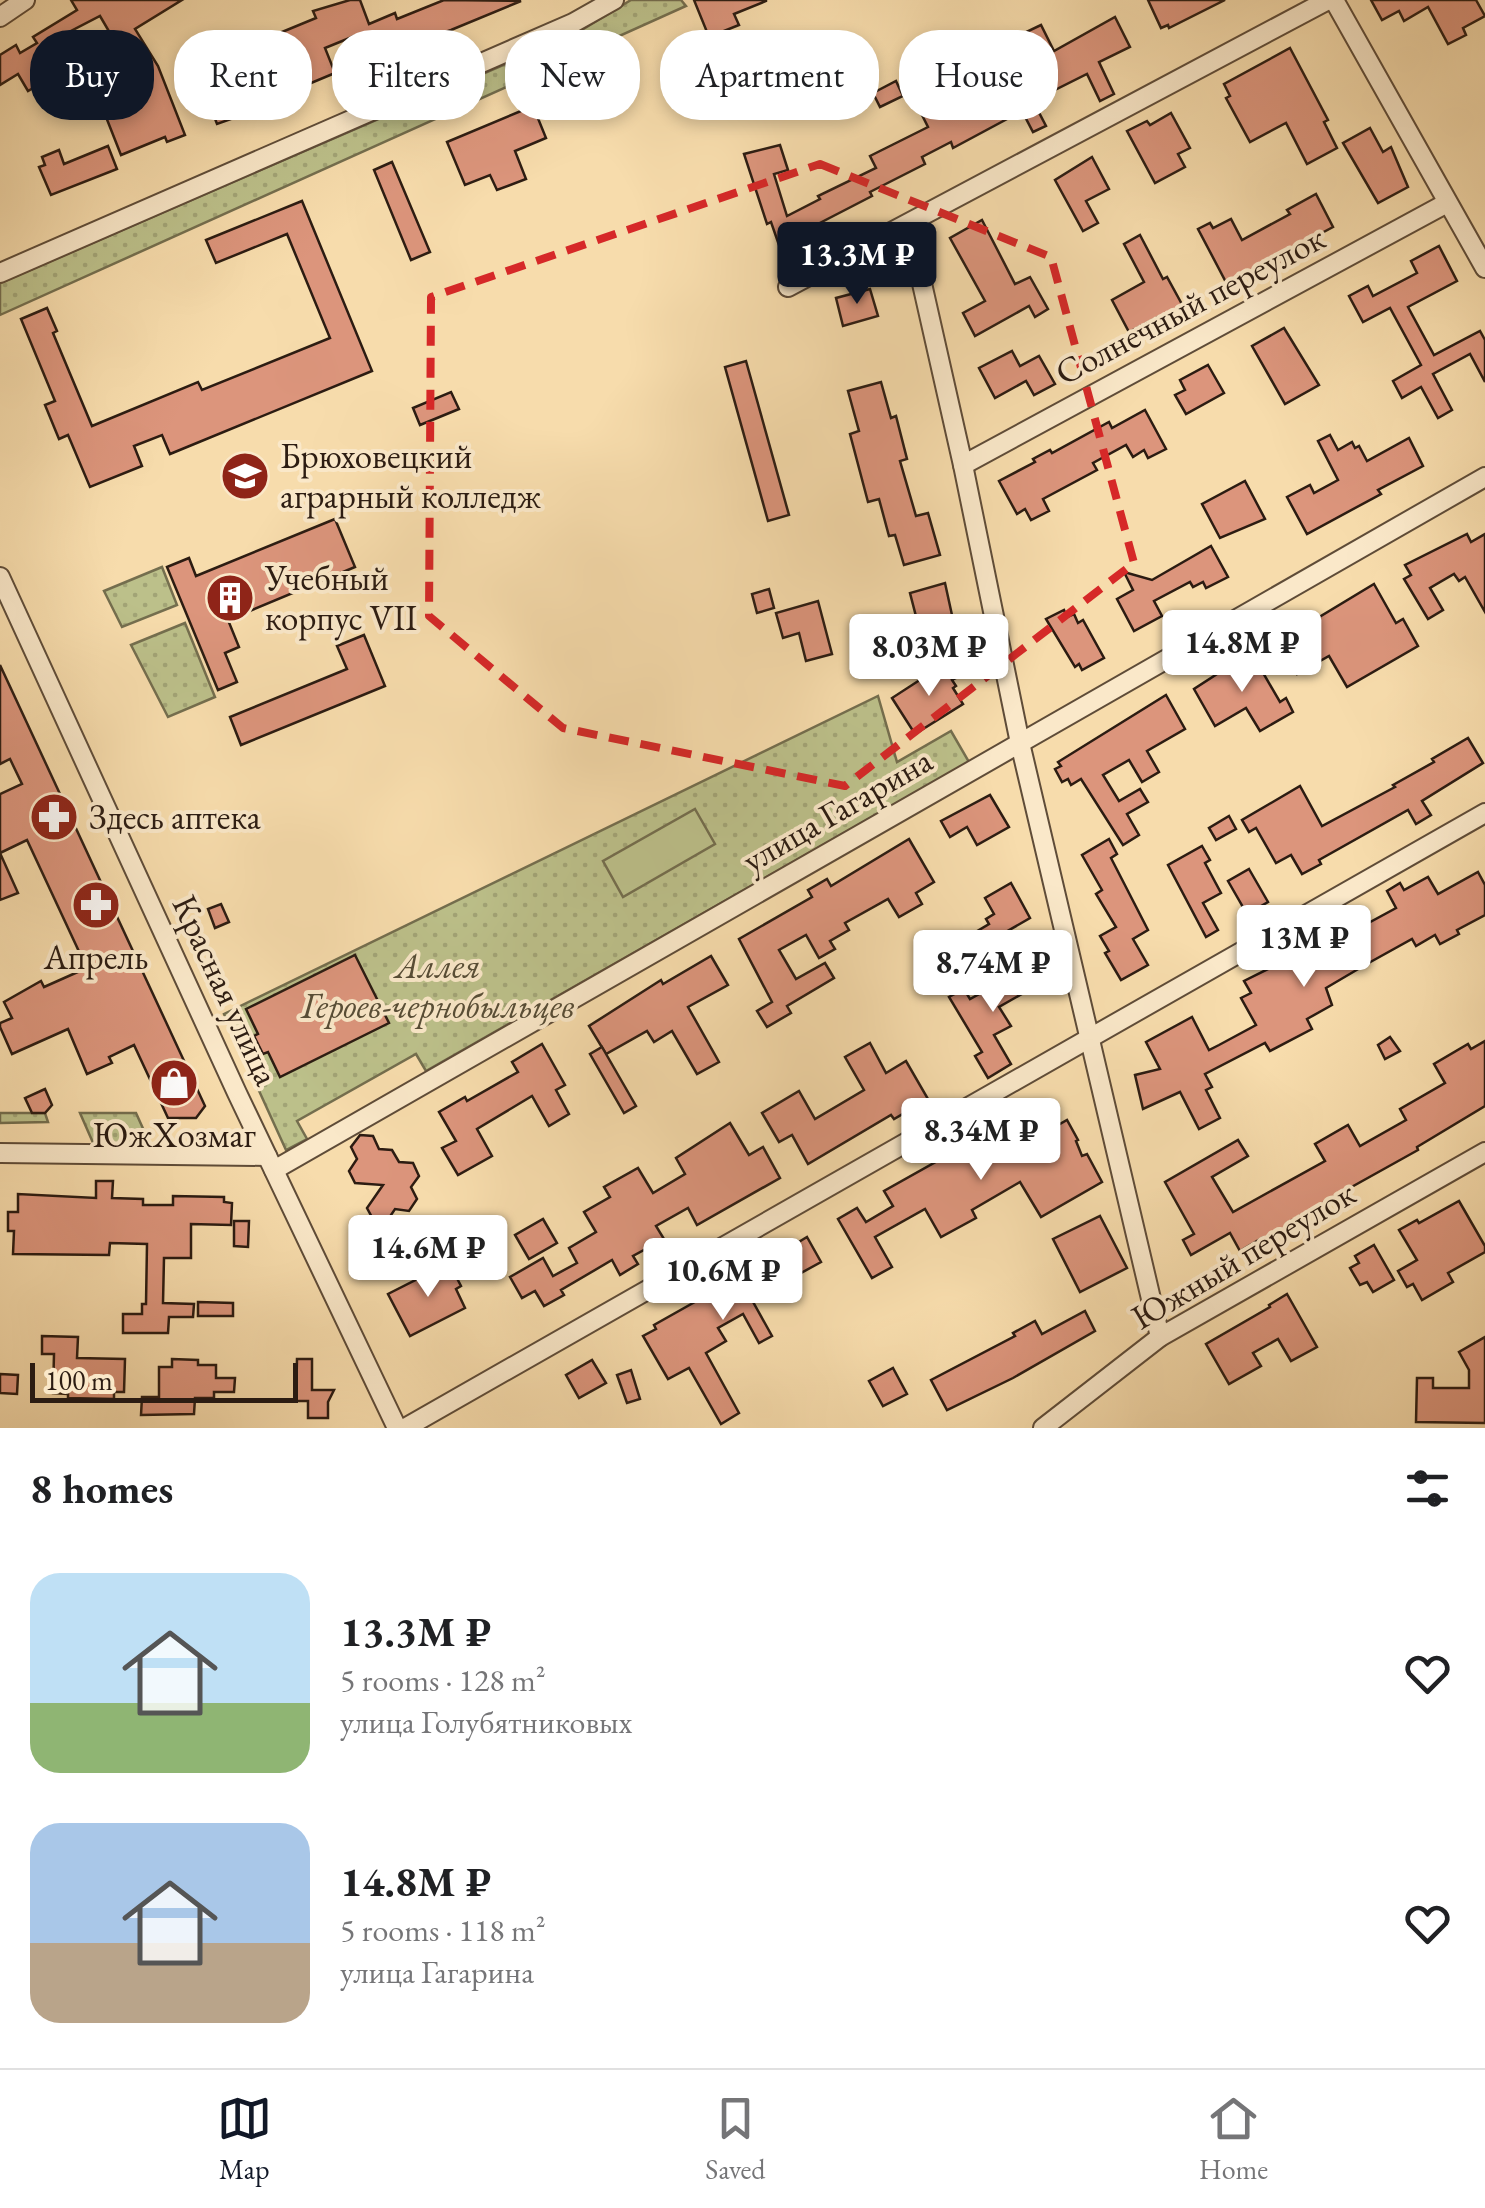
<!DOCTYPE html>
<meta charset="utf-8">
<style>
body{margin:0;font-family:"EB Garamond",serif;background:#f6f6f6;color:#202124;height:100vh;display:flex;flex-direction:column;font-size:38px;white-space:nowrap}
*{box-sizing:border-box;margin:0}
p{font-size:32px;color:#757577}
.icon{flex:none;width:55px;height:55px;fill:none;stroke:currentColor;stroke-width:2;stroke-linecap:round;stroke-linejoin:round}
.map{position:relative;height:1428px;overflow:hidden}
.side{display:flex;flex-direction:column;background:#fff;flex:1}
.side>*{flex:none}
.top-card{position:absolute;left:30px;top:30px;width:1425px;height:90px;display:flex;gap:20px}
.scale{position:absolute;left:30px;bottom:25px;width:268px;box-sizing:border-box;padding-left:10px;border:5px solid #2c1c12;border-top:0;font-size:28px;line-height:35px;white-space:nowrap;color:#2c1c12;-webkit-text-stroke:8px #fae8c9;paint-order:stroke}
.price{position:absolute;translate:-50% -85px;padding:0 22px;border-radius:10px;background:#fff;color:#222;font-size:32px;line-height:65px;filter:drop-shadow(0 2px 5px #0008)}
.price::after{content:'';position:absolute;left:50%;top:60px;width:30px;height:22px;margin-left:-15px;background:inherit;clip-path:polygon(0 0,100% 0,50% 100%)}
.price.on{background:#111827;color:#fff}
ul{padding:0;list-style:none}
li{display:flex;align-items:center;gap:30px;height:250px;padding:0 30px}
li span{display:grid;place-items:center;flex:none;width:280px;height:200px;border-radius:30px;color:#555}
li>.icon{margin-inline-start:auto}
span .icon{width:120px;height:120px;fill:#fffc;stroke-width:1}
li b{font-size:42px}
h2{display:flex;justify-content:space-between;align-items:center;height:120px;padding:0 30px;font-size:42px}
.chip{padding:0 35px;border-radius:40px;background:#fff;box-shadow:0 5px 15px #0003;font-size:35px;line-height:90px}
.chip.on{background:#111827;color:#fff}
.tab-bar{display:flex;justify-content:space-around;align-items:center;height:140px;border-top:2px solid #e0e0e0;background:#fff;font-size:28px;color:#757577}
.tab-bar a{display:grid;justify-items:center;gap:5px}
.tab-bar .on{color:#111827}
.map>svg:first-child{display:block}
.grass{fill:url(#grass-dots);stroke:#746e4e;stroke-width:2.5}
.garden{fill:#bcc08a;stroke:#746e4e;stroke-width:2.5}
.building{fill:#dc957c;stroke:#2c1c12;stroke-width:2.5}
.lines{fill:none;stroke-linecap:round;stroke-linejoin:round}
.minor-casing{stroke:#5f4c38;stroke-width:22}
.minor{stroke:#fae8c9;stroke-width:18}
.marked{fill:none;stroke:#d62828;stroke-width:8;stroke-dasharray:20 12;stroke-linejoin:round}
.labels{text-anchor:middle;stroke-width:8;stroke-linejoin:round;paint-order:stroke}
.street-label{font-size:35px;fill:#2c1c12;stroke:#fae8c9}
.poi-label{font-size:35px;fill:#2c1c12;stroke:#fae8c9;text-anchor:start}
.park-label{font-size:35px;font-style:italic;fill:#574d36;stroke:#fae8c9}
</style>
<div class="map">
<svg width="1485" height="1428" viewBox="0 0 1485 1428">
<defs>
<pattern id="grass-dots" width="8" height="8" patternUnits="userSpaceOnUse" patternTransform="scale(2.5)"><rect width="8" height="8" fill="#bcc08a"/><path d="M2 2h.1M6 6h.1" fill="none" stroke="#a2a476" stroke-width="1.8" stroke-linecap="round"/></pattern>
</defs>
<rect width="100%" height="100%" fill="#f7dcac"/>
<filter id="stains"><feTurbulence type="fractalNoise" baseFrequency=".002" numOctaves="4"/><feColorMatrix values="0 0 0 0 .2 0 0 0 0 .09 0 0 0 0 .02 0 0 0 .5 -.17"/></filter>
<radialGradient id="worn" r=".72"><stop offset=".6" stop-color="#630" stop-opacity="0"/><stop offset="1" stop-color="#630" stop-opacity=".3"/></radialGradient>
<g class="grass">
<path d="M631 0H681L686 6 0 315V283L577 33Z"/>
<path d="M162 567 177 605 122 627 104 591Z"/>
<path d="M185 623 215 697 168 717 131 645Z"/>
<path d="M878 696 897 762 951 731 969 762 426 1071 416 1054 297 1121 307 1139 286 1150 224 1014Z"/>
<path d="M0 1113H45L48 1122 0 1123Z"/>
<path d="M80 1113H136L150 1144 94 1145Z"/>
</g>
<path class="garden" d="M695 809 715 844 623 897 603 861Z"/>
<g class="building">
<path d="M71 0H182L135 29 158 66 185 135 167 142 165 137 121 155 95 89 134 74 100 16 44 45 60 72 28 91 18 74 0 85V55L16 45 20 53 37 43 33 37 77 10Z"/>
<path d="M350 0H360L369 24 395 13 397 19 444 0 521 1 451 30 419 41 416 35 365 55 357 35 325 48 335 73 299 88 301 94 217 124 194 64 224 52 231 71 266 57 289 48 282 32 316 18 313 11Z"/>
<path d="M694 0H766V1L734 14 739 25 709 37Z"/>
<path d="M1148 0H1225L1169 28 1168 25 1161 28Z"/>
<path d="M1371 0H1476L1485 16 1463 28 1466 35 1448 44 1428 7 1404 21 1399 11 1382 20Z"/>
<path d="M1115 17 1130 47 1099 62 1114 94 1100 101 1087 74 1033 101 1046 126 1033 132 1022 111 953 148 951 142 922 157 925 164 870 192 872 196 816 225 829 251 816 258 807 239 780 248 771 222 767 224 744 154 780 145 788 170 774 174 787 216 820 199 818 196 876 168 870 156 928 127 913 97 935 86 944 103 977 87 965 61 1041 25 1054 51Z"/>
<path d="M1290 48 1328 120 1324 122 1337 148 1307 164 1286 123 1250 142 1226 98 1230 96 1224 84Z"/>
<path d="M861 78 869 93 844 105 836 90Z"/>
<path d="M896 81 903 96 880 107 873 93Z"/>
<path d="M533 106 546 138 515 151 526 179 497 190 490 175 465 185 447 142Z"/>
<path d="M1171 113 1190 148 1178 154 1185 167 1155 183 1127 131 1147 121 1150 125Z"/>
<path d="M1370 128 1383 152 1391 147 1408 187 1378 203 1343 143Z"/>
<path d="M108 146 117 169 51 195 39 167 45 165 42 157 59 150 64 164Z"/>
<path d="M1092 157 1109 189 1086 201 1098 223 1083 231 1055 180Z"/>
<path d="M392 162 430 252 411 260 374 170Z"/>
<path d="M1316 194 1333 227 1286 252 1290 259 1265 272 1262 267 1228 286 1198 229 1210 223 1213 228 1231 219 1242 240 1290 214 1287 210Z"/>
<path d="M302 201 372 371 170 454 162 435 134 446 142 466 90 487 68 435 59 439 45 405 55 401 21 319 47 308 57 331 53 333 92 426 198 382 202 390 330 338 287 234 216 263 206 240Z"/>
<path d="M982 220 1015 284 1030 277 1048 309 1035 317 1029 306 975 336 963 313 985 301 950 238Z"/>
<path d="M1140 235 1163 279 1167 277 1184 308 1160 321 1158 317 1129 332 1112 300 1144 282 1124 244Z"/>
<path d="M1439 246 1457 281 1408 307 1434 355 1480 331 1485 340V382L1470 354 1433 374 1452 410 1438 418 1421 387 1402 398 1393 381 1421 365 1390 308 1363 322 1349 296 1368 286 1373 296 1417 273 1411 261Z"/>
<path d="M870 289 878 316 843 326 836 298Z"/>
<path d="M1284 328 1319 385 1285 404 1252 346Z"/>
<path d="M1012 351 1020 366 1039 356 1055 384 1034 395 1026 381 995 398 979 368Z"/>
<path d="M746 361 789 515 768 521 725 367Z"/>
<path d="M1208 365 1224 393 1186 414 1175 395 1185 390 1180 380Z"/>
<path d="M881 382 891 418 896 416 907 459 900 461 916 516 928 513 940 555 904 565 895 535 889 536 879 499 868 502 850 434 859 431 848 391Z"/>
<path d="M451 392 459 409 420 425 413 408Z"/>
<path d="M1145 410 1166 449 1148 458 1144 450 1133 457 1126 445 1093 463 1097 470 1043 499 1049 511 1031 520 1025 509 1017 514 999 481 1035 462 1033 459 1050 450 1052 453 1109 422 1112 428Z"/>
<path d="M1330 435 1338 450 1352 442 1355 448 1359 446 1367 461 1409 438 1423 466 1378 490 1381 494 1307 534 1287 497 1310 485 1314 493 1338 480 1318 441Z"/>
<path d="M1245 481 1265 519 1220 538 1202 504Z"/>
<path d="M335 519 355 567 228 620 239 647 225 653 237 682 218 690 167 567 189 558 196 576Z"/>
<path d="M1467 534 1471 542 1485 534V612L1465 577 1459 581 1454 574 1430 588 1443 610 1428 619 1404 579 1411 575 1405 565Z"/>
<path d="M1211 546 1228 577 1206 588 1203 582 1193 587 1190 582 1154 601 1162 616 1134 631 1117 599 1133 590 1124 572 1152 580Z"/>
<path d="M945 583 952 615 918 624 910 593Z"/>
<path d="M1374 584 1396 623 1403 619 1418 646 1347 687 1329 656 1297 674 1278 642Z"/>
<path d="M769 589 774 608 757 613 752 594Z"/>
<path d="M818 601 832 654 806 661 799 633 783 638 776 613Z"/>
<path d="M1064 610 1067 617 1074 614 1078 623 1083 620 1104 658 1082 670 1079 664 1075 667 1046 619Z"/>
<path d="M905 622 913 652 892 658 884 628Z"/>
<path d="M364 635 385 686 241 745 230 717 347 669 337 646Z"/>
<path d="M1251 652 1280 702 1286 698 1293 712 1260 731 1246 708 1215 726 1194 689Z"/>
<path d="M946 663 956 678 952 680 956 686 953 688 963 704 915 734 892 698Z"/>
<path d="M0 665 205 1106 196 1118H168L134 1045 109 1057 112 1063 87 1074 68 1029 12 1054 0 1027V1023L12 1018 4 1002 41 981 44 987 80 971 76 961 82 958 27 840 0 853 18 893 0 900V794L22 784 10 759 0 764Z"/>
<path d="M1166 695 1185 729 1147 751 1159 772 1142 782 1129 760 1103 775 1119 801 1140 789 1148 802 1127 814 1139 835 1123 845 1081 779 1071 785 1068 779 1062 782 1055 769 1061 766 1058 762Z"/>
<path d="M1468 738 1483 763 1422 801 1431 815 1416 824 1408 810 1319 860 1321 864 1302 874 1291 855 1276 863 1256 828 1249 832 1242 820 1300 786 1322 826 1395 787 1393 785 1434 762 1432 759Z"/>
<path d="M990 795 1009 827 977 845 967 827 950 837 941 821Z"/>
<path d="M1229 816 1236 829 1216 840 1209 828Z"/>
<path d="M909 839 934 882 916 893 922 904 899 917 888 899 845 923 849 930 830 941 835 949 819 958 806 935 779 950 796 979 825 963 834 978 787 1006 791 1013 767 1027 757 1011 772 1002 739 939 812 897 808 890 827 879 831 886Z"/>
<path d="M1109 839 1117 854 1111 858 1148 930 1133 939 1148 965 1121 980 1105 953 1109 951 1100 936 1116 927 1096 894 1102 890 1082 855Z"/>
<path d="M1202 846 1210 860 1205 863 1221 893 1203 903 1218 930 1206 937 1168 865Z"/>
<path d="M1249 869 1268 902 1247 914 1228 881Z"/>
<path d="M1478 872 1485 885V915L1457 930 1459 934 1440 944 1435 935 1416 946 1412 939 1365 965 1326 988 1332 1005 1307 1019 1312 1029 1270 1051 1265 1043 1205 1074 1212 1087 1206 1090 1220 1118 1199 1129 1180 1092 1143 1109 1135 1075 1160 1069 1146 1042 1192 1017 1209 1050 1219 1045 1256 1025 1241 998 1251 993 1244 981 1308 949 1304 942 1316 935 1320 942 1345 928 1348 934 1396 908 1387 891 1400 883 1404 890 1428 877 1438 894Z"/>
<path d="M1011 883 1030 918 992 940 997 947 976 959 964 939 989 924 986 919 994 914 985 898Z"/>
<path d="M221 904 229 922 215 928 208 909Z"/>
<path d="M355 955 389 1023 280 1077 268 1052 263 1054 254 1036 258 1034 246 1009Z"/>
<path d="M711 956 728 985 688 1007 719 1062 697 1074 672 1031 654 1042 647 1031 606 1054 589 1026 661 980 663 984Z"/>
<path d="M1028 961 1041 983 999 1007 1011 1026 994 1035 1011 1064 988 1078 975 1056 982 1052 949 997 964 989 970 999 999 983 997 979Z"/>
<path d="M1390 1037 1400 1051 1385 1059 1378 1045Z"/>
<path d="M1485 1041V1106L1417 1147 1418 1150 1287 1223 1290 1228 1265 1242 1262 1238 1240 1251 1230 1233 1191 1255 1183 1240 1194 1234 1165 1182 1238 1140 1248 1156 1212 1177 1233 1212 1325 1161 1315 1144 1348 1125 1360 1146 1406 1120 1400 1109 1445 1083 1434 1064 1468 1044 1471 1049Z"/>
<path d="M870 1043 886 1073 906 1061 928 1099 894 1119 891 1115 808 1164 792 1135 779 1142 762 1113 799 1091 815 1119 864 1090 845 1057Z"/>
<path d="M542 1044 565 1085 556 1090 569 1114 549 1126 532 1096 477 1129 492 1156 458 1175 442 1148 456 1141 439 1112 465 1097 467 1101 518 1072 512 1062Z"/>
<path d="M602 1047 636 1106 624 1113 590 1054Z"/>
<path d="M45 1089 52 1105 45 1113H32L25 1098Z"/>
<path d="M1030 1109 1044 1133 1067 1120 1078 1140 1076 1141 1082 1156 1087 1154 1102 1182 1041 1217 1020 1182 972 1210 976 1218 941 1237 925 1209 875 1237 892 1267 872 1278 838 1219 857 1208 866 1222 893 1206 884 1191Z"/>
<path d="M730 1123 749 1155 763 1147 780 1178 697 1225 688 1208 656 1226 664 1239 633 1256 638 1264 620 1275 612 1260 561 1290 564 1295 544 1306 535 1291 522 1298 510 1277 543 1258 553 1276 577 1263 569 1248 596 1232 584 1212 610 1197 604 1187 638 1168 653 1193 685 1174 676 1158Z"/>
<path d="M360 1135 373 1136 379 1149 392 1150 399 1162 413 1163 419 1176 411 1187 417 1199 409 1211 395 1209 387 1221H374L367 1208 383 1185 355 1183 349 1171 357 1159 351 1147Z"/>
<path d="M96 1181H113L112 1198 143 1199V1205H173V1196L224 1197V1202L232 1203 231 1225 191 1224V1258H164L163 1303 194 1304 193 1317H169L168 1333H123V1314H142V1304H146L147 1244 110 1243 109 1255 13 1254 14 1231H8V1212H18V1194L96 1198Z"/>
<path d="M1459 1201 1485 1246V1252L1448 1273 1453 1282 1422 1300 1413 1284 1407 1287 1398 1271 1417 1260 1399 1230 1417 1220 1419 1223Z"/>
<path d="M1100 1216 1127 1268 1080 1292 1053 1239Z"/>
<path d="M543 1219 557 1243 529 1259 515 1235Z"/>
<path d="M234 1221H249L248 1247 234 1246Z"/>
<path d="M807 1237 821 1262 752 1300 772 1336 759 1343 743 1314 718 1328 726 1341 706 1353 739 1413 721 1424 689 1368 668 1379 643 1336 656 1329 654 1325 700 1299 699 1297 731 1279 733 1282Z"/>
<path d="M1374 1245 1394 1280 1373 1292 1367 1282 1360 1285 1350 1268 1359 1263 1355 1256Z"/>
<path d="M449 1263 461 1286 456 1289 465 1308 410 1336 388 1294Z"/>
<path d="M1287 1294 1317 1347 1291 1361 1278 1339 1253 1353 1261 1366 1229 1384 1206 1344 1270 1307 1269 1305Z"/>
<path d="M198 1302 233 1303V1316H198Z"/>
<path d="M1085 1311 1095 1331 1013 1378 947 1410 931 1380 1015 1336 1013 1333 1035 1321 1042 1334Z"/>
<path d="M42 1336 78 1337 77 1358 125 1359 124 1392H114V1399L68 1398V1394L53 1393 54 1354H42Z"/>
<path d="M1485 1337V1423L1416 1422 1417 1378H1433V1388H1469V1370L1459 1352Z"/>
<path d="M172 1359 198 1360V1365H216V1378H235L234 1392H214V1398H195L194 1414 141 1415 142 1397H159V1367H172Z"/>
<path d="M297 1359H312V1390H334L328 1402V1418H308V1401H296Z"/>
<path d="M592 1360 606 1383 579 1398 566 1375Z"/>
<path d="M893 1368 907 1394 883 1406 869 1381Z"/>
<path d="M631 1370 640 1399 627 1403 617 1375Z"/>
<path d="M0 1374 18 1375 17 1394 0 1393Z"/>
</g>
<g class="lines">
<g class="minor-casing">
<g id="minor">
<path d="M1334 0 1485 268"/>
<path d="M0 17 25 0"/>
<path d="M909 226 963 465 1020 743 1160 1337"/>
<path d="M0 273 573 23 614 0"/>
<path d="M788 287 1328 0"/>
<path d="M963 465 1447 203"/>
<path d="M0 577 237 1093 397 1428"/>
<path d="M0 1153 267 1156"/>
<path d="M274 1170 1485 477"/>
<path d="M405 1428 1485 813"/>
<path d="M1043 1428 1160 1337 1485 1152"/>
</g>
</g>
<use href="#minor" class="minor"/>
</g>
<path class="marked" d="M820 164 1051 257 1134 563 845 786 563 728 429 616 431 297Z"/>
<defs>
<g id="university-disc" transform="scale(2.5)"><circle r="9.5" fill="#8f2418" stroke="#fae8c9"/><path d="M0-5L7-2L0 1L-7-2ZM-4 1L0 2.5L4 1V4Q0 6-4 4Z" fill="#fff"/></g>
<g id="building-disc" transform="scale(2.5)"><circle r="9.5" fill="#8f2418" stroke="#fae8c9"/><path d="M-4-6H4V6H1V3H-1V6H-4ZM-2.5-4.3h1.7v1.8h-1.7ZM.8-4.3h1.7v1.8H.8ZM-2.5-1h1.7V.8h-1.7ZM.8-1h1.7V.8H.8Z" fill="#fff"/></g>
<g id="pharmacy-disc" transform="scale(2.5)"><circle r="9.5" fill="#8f2418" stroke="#fae8c9"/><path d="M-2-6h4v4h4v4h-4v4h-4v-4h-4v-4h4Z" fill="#fff"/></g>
<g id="shop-disc" transform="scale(2.5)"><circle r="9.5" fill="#8f2418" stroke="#fae8c9"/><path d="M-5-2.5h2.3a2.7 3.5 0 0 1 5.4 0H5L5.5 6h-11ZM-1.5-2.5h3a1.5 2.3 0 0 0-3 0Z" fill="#fff"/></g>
</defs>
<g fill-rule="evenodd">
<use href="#university-disc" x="245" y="476"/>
<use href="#building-disc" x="230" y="598"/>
<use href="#pharmacy-disc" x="54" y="817"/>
<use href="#pharmacy-disc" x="96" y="905"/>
<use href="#shop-disc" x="174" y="1083"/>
</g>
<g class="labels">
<g class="street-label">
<text transform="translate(1190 305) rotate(-28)" y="12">Солнечный переулок</text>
<text transform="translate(837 810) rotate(-30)" y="12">улица Гагарина</text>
<text transform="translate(226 990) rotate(65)" y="12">Красная улица</text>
<text transform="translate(1243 1255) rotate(-31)" y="12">Южный переулок</text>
</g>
<g class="poi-label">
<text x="280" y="468">Брюховецкий<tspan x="280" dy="40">аграрный колледж</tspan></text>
<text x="265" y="590">Учебный<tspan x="265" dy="40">корпус VII</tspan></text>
<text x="89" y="829">Здесь аптека</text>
<text x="96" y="969" text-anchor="middle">Апрель</text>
<text x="174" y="1147" text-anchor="middle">ЮжХозмаг</text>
</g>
<g class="park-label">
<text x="438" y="978">Аллея<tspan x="438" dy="40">Героев-чернобыльцев</tspan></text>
</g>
</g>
<rect width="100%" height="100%" filter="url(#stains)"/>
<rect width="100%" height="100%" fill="url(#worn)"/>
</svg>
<div class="scale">100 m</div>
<b class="price on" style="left:857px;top:307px">13.3M ₽</b>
<b class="price" style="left:1242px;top:695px">14.8M ₽</b>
<b class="price" style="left:929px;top:699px">8.03M ₽</b>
<b class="price" style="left:1304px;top:990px">13M ₽</b>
<b class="price" style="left:993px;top:1015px">8.74M ₽</b>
<b class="price" style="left:981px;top:1183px">8.34M ₽</b>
<b class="price" style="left:428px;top:1300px">14.6M ₽</b>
<b class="price" style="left:723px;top:1323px">10.6M ₽</b>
<div class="top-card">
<a class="chip on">Buy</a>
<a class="chip">Rent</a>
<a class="chip">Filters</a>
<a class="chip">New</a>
<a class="chip">Apartment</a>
<a class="chip">House</a>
</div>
</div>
<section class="side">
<h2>8 homes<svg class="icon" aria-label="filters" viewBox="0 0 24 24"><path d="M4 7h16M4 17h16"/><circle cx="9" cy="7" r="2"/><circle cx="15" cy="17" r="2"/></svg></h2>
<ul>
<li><span style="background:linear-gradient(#bfe0f5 65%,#8fb573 0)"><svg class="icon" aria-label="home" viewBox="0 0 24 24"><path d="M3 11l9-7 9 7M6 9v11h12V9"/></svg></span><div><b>13.3M ₽</b><p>5 rooms · 128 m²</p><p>улица Голубятниковых</p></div><svg class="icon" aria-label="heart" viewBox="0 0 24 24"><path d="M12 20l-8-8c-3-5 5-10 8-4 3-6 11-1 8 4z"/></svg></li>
<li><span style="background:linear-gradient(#a9c7e8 60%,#b9a48a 0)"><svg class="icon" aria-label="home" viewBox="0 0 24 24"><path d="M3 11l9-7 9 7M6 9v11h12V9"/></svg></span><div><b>14.8M ₽</b><p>5 rooms · 118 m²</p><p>улица Гагарина</p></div><svg class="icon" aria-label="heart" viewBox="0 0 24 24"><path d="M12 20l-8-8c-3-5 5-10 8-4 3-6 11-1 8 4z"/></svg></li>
</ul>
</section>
<nav class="tab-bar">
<a class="on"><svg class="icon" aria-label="map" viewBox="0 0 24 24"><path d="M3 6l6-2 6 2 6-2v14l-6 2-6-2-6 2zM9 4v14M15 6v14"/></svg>Map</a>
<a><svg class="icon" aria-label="saved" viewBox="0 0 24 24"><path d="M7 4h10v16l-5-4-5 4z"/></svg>Saved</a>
<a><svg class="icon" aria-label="home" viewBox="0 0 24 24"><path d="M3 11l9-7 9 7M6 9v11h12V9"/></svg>Home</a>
</nav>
